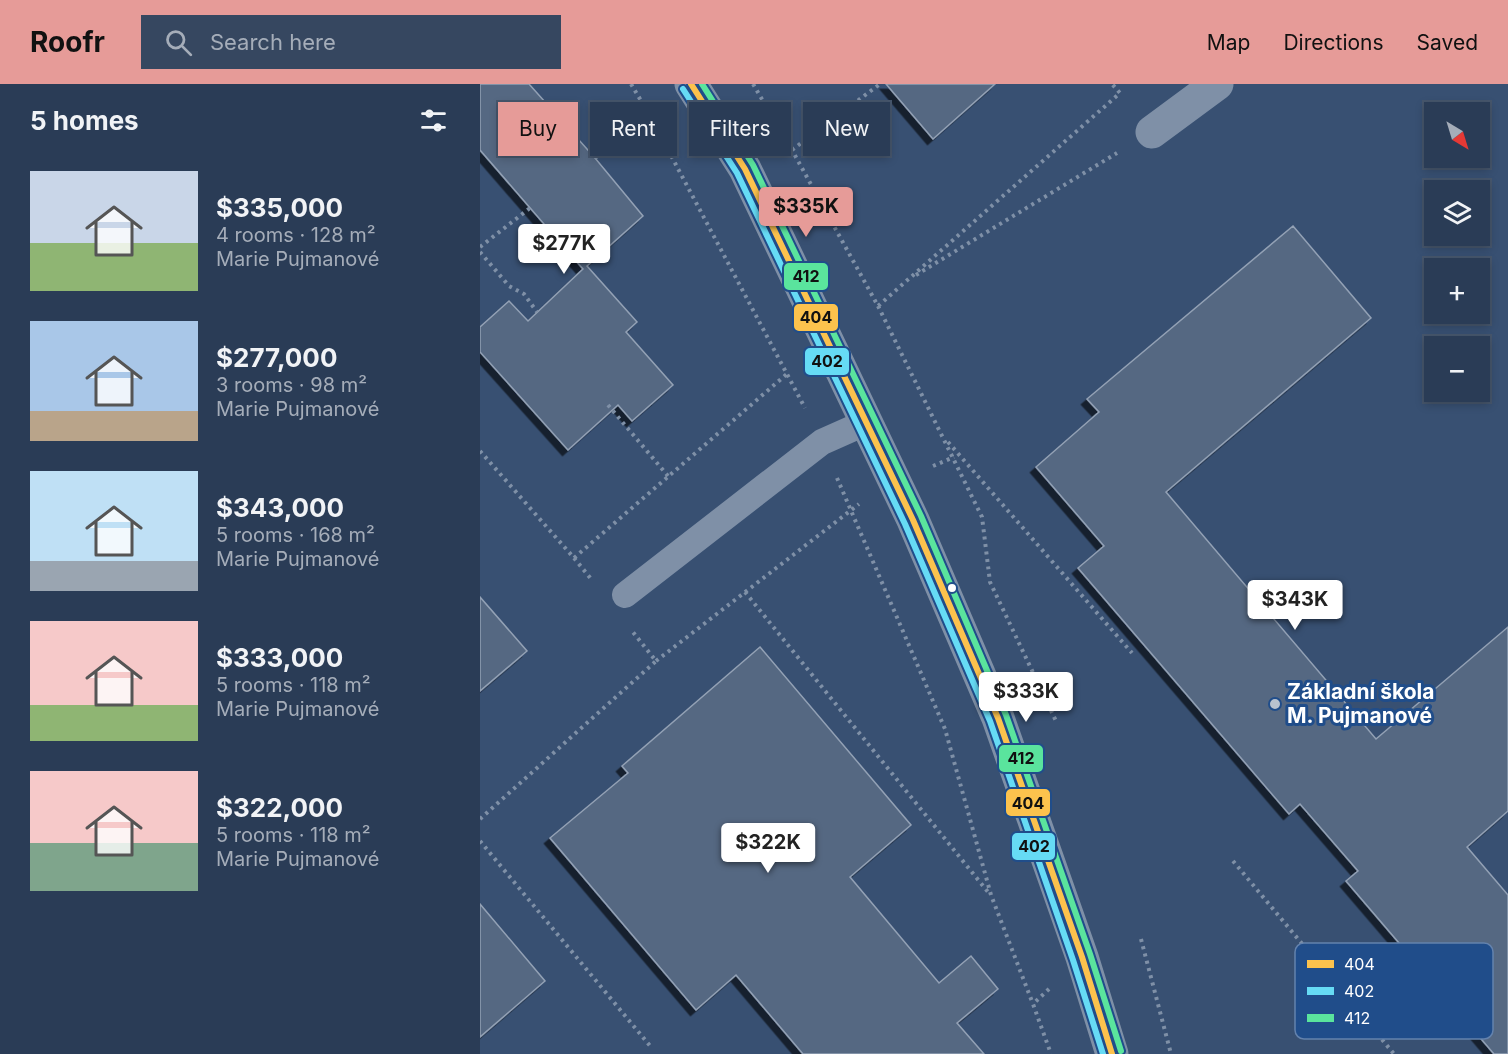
<!DOCTYPE html>
<meta charset="utf-8">
<style>
body{margin:0;font-family:Inter,sans-serif;background:#364760;color:#f1f3f6;height:100vh;display:flex;flex-direction:column;font-size:22px;white-space:nowrap}
*{box-sizing:border-box;margin:0}
p{font-size:20px;color:#a5adb9}
.icon{flex:none;width:33px;height:33px;fill:none;stroke:currentColor;stroke-width:2;stroke-linecap:round;stroke-linejoin:round}
.map{position:relative;flex:1;overflow:hidden}
.drawer{display:flex;flex-direction:column;background:#2a3c56;width:480px}
.drawer>*{flex:none}
.hud{position:absolute;left:18px;top:18px;width:570px;height:54px;display:flex;gap:12px}
.needle{width:39px;rotate:142deg}
.controls{position:absolute;left:944px;top:18px;display:grid;gap:12px}
.controls a{display:grid;place-items:center;width:66px;height:66px;border-radius:0px;background:#2a3c56;box-shadow:0 3px 9px #0003,0 0 0 2px #46566c;font-size:30px}
.price{position:absolute;translate:-50% -51px;padding:0 14px;border-radius:6px;background:#fff;color:#222;font-size:20px;line-height:39px;filter:drop-shadow(0 2px 3px #0008)}
.price::after{content:'';position:absolute;left:50%;top:36px;width:18px;height:14px;margin-left:-9px;background:inherit;clip-path:polygon(0 0,100% 0,50% 100%)}
.price.current{background:#e69b98;color:#111}
ul{padding:0;list-style:none}
li{display:flex;align-items:center;gap:18px;height:150px;padding:0 30px}
li span{display:grid;place-items:center;flex:none;width:168px;height:120px;border-radius:0px;color:#555}
li>.icon{margin-inline-start:auto}
span .icon{width:72px;height:72px;fill:#fffc;stroke-width:1}
li b{font-size:26px}
h2{display:flex;justify-content:space-between;align-items:center;height:72px;padding:0 30px;font-size:26px}
.pill{padding:0 21px;border-radius:0px;background:#2a3c56;box-shadow:0 3px 9px #0003,0 0 0 2px #46566c;font-size:21px;line-height:54px}
.pill.current{background:#e69b98;color:#111}
header{display:flex;align-items:center;gap:36px;box-sizing:border-box;height:84px;padding:0 30px;background:#e69b98;color:#111}
header strong{font-size:28px}
nav{display:flex;gap:33px;margin-inline-start:auto;font-size:21px}
.search{width:420px;height:54px;background:#364760;display:flex;align-items:center;gap:15px;box-sizing:border-box;padding:0 21px;border-radius:0px;color:#a5adb9;font-size:22px}
main{display:flex;flex:1;min-height:0}
.map>svg:first-child{display:block}
.building{fill:#546882;stroke:#93a1b5;stroke-width:1.5;filter:url(#shadow)}
.lines{fill:none;stroke-linecap:round;stroke-linejoin:round}
.path{stroke:#7f90a7;stroke-width:4;stroke-dasharray:3 4.5;stroke-linecap:butt}
.service{stroke:#7f90a7;stroke-width:26}
.minor{stroke:#7f90a7;stroke-width:33}
.bus-1-casing{stroke:#204d8a;stroke-width:10}
.bus-2-casing{stroke:#204d8a;stroke-width:10}
.bus-3-casing{stroke:#204d8a;stroke-width:10}
.bus-1{stroke:#fcc24d;stroke-width:6}
.bus-2{stroke:#66dbf5;stroke-width:6}
.bus-3{stroke:#5ae49d;stroke-width:6}
.bus-dot{fill:#fff;stroke:#204d8a;stroke-width:2}
.poi-dot{fill:#b9c2ce;stroke:#204d8a;stroke-width:2}
.labels{text-anchor:middle;stroke-width:6;stroke-linejoin:round;paint-order:stroke}
.poi-label{font-size:21px;font-weight:bold;fill:#fff;stroke:#204d8a;text-anchor:start}
.key{fill:#204d8a;stroke:#6382ad;stroke-width:1.5}
.key-label{font-size:16px;fill:#fff}
.line-badge{stroke:#204d8a;stroke-width:2}
.pale-badge-label{font-size:16px;text-anchor:middle;font-weight:bold;fill:#111}
</style>
<header>
<strong>Roofr</strong>
<div class="search"><svg class="icon" aria-label="search" viewBox="0 0 24 24"><circle cx="10" cy="10" r="6"/><path d="M15 15l6 6"/></svg>Search here</div>
<nav><a>Map</a><a>Directions</a><a>Saved</a></nav>
</header>
<main>
<section class="drawer">
<h2>5 homes<svg class="icon" aria-label="filters" viewBox="0 0 24 24"><path d="M4 7h16M4 17h16"/><circle cx="9" cy="7" r="2"/><circle cx="15" cy="17" r="2"/></svg></h2>
<ul>
<li><span style="background:linear-gradient(#c9d6e8 60%,#8fb573 0)"><svg class="icon" aria-label="home" viewBox="0 0 24 24"><path d="M3 11l9-7 9 7M6 9v11h12V9"/></svg></span><div><b>$335,000</b><p>4 rooms · 128 m²</p><p>Marie Pujmanové</p></div></li>
<li><span style="background:linear-gradient(#a9c7e8 75%,#b9a48a 0)"><svg class="icon" aria-label="home" viewBox="0 0 24 24"><path d="M3 11l9-7 9 7M6 9v11h12V9"/></svg></span><div><b>$277,000</b><p>3 rooms · 98 m²</p><p>Marie Pujmanové</p></div></li>
<li><span style="background:linear-gradient(#bfe0f5 75%,#9aa5b1 0)"><svg class="icon" aria-label="home" viewBox="0 0 24 24"><path d="M3 11l9-7 9 7M6 9v11h12V9"/></svg></span><div><b>$343,000</b><p>5 rooms · 168 m²</p><p>Marie Pujmanové</p></div></li>
<li><span style="background:linear-gradient(#f6c9c9 70%,#8fb573 0)"><svg class="icon" aria-label="home" viewBox="0 0 24 24"><path d="M3 11l9-7 9 7M6 9v11h12V9"/></svg></span><div><b>$333,000</b><p>5 rooms · 118 m²</p><p>Marie Pujmanové</p></div></li>
<li><span style="background:linear-gradient(#f6c9c9 60%,#7fa58c 0)"><svg class="icon" aria-label="home" viewBox="0 0 24 24"><path d="M3 11l9-7 9 7M6 9v11h12V9"/></svg></span><div><b>$322,000</b><p>5 rooms · 118 m²</p><p>Marie Pujmanové</p></div></li>
</ul>
</section>
<div class="map">
<svg width="1028" height="970" viewBox="0 0 1028 970">
<defs>
<filter id="shadow"><feDropShadow dx="-5.5" dy="5.5" stdDeviation="0" flood-color="#0009"/></filter>
</defs>
<rect width="100%" height="100%" fill="#385072"/>
<g class="building">
<path d="M0 0H49L115 74 163 132 107 182 157 238 146 248 193 301 152 337 138 321 88 366 0 268V243L29 217 48 237 103 185 0 66Z"/>
<path d="M406 0H515L453 55Z"/>
<path d="M813 142 891 234 686 408 896 655 1028 543V727L987 763 1028 811V970H1014L866 797 878 787 820 720 809 730 598 484 624 462 556 383 619 328 607 315Z"/>
<path d="M0 513 47 567 0 607Z"/>
<path d="M280 563 431 741 370 793 459 899 491 872 518 905 477 939 504 970H323L256 891 216 926 70 754 148 689 142 682Z"/>
<path d="M0 820 65 897 0 953Z"/>
</g>
<g class="lines">
<g class="path">
<path d="M151 0 169 30 325 324"/>
<path d="M273 0 312 66 398 222 640 9 632 0"/>
<path d="M312 66 400 0"/>
<path d="M115 74 169 30"/>
<path d="M0 163 50 124"/>
<path d="M0 168 29 202 44 210 57 228"/>
<path d="M436 191 637 69"/>
<path d="M398 222 502 433 510 498 576 637"/>
<path d="M128 321 188 392"/>
<path d="M468 358 652 569"/>
<path d="M0 367 94 474 308 289"/>
<path d="M453 382 474 373"/>
<path d="M357 394 465 645 511 811 553 920"/>
<path d="M94 474 112 496"/>
<path d="M265 508 508 808"/>
<path d="M176 577 379 420"/>
<path d="M0 735 176 577 152 547"/>
<path d="M0 757 171 963"/>
<path d="M753 777 914 970"/>
<path d="M661 855 691 970"/>
<path d="M569 905 553 920 571 970"/>
</g>
<path class="service" d="M145 511 342 358 387 338"/>
<g class="minor">
<path d="M211 0 265 85 433 436 518 634 602 873 632 970"/>
<path d="M672 48 737 0"/>
</g>
<g class="bus-1-casing">
<path id="bus-1" d="M211 0 265 85 433 436 518 634 602 873 632 970"/>
</g>
<g class="bus-2-casing">
<path id="bus-2" d="M203 5 257 89 425 440 510 637 593 876 623 970"/>
</g>
<g class="bus-3-casing">
<path id="bus-3" d="M222 0 273 81 441 432 526 631 610 870 641 967"/>
</g>
<use href="#bus-1" class="bus-1"/>
<use href="#bus-2" class="bus-2"/>
<use href="#bus-3" class="bus-3"/>
</g>
<circle class="bus-dot" cx="472" cy="504" r="5"/>
<circle class="poi-dot" cx="795" cy="620" r="6"/>
<g class="labels">
<g class="poi-label">
<text x="807" y="615">Základní škola<tspan x="807" dy="24">M. Pujmanové</tspan></text>
</g>
</g>
<rect x="815" y="859" width="198" height="96" rx="9" class="key"/>
<rect x="827" y="876" width="27" height="8" fill="#fcc24d"/>
<rect x="827" y="903" width="27" height="8" fill="#66dbf5"/>
<rect x="827" y="930" width="27" height="8" fill="#5ae49d"/>
<g class="key-label">
<text x="864" y="886">404</text>
<text x="864" y="913">402</text>
<text x="864" y="940">412</text>
</g>
<g class="line-badge">
<rect x="303" y="178" width="46" height="29" rx="6" fill="#5ae49d"/>
<rect x="313" y="219" width="46" height="29" rx="6" fill="#fcc24d"/>
<rect x="324" y="263" width="46" height="29" rx="6" fill="#66dbf5"/>
<rect x="518" y="660" width="46" height="29" rx="6" fill="#5ae49d"/>
<rect x="525" y="704" width="46" height="29" rx="6" fill="#fcc24d"/>
<rect x="531" y="748" width="45" height="29" rx="6" fill="#66dbf5"/>
</g>
<g class="pale-badge-label">
<text x="326" y="198">412</text>
<text x="336" y="239">404</text>
<text x="347" y="283">402</text>
<text x="541" y="680">412</text>
<text x="548" y="725">404</text>
<text x="554" y="768">402</text>
</g>
</svg>
<div class="controls">
<a><svg class="needle" viewBox="-14 -14 28 28"><path d="M0-13l5 13h-10z" fill="#e53935"/><path d="M0 13l5-13h-10z" fill="#a5adb9"/></svg></a>
<a><svg class="icon" aria-label="layers" viewBox="0 0 24 24"><path d="M12 4l9 5-9 5-9-5zM3 14l9 5 9-5"/></svg></a>
<a>+</a>
<a>−</a>
</div>
<b class="price current" style="left:326px;top:154px">$335K</b>
<b class="price" style="left:84px;top:191px">$277K</b>
<b class="price" style="left:815px;top:547px">$343K</b>
<b class="price" style="left:546px;top:639px">$333K</b>
<b class="price" style="left:288px;top:790px">$322K</b>
<div class="hud">
<a class="pill current">Buy</a>
<a class="pill">Rent</a>
<a class="pill">Filters</a>
<a class="pill">New</a>
</div>
</div>
</main>
